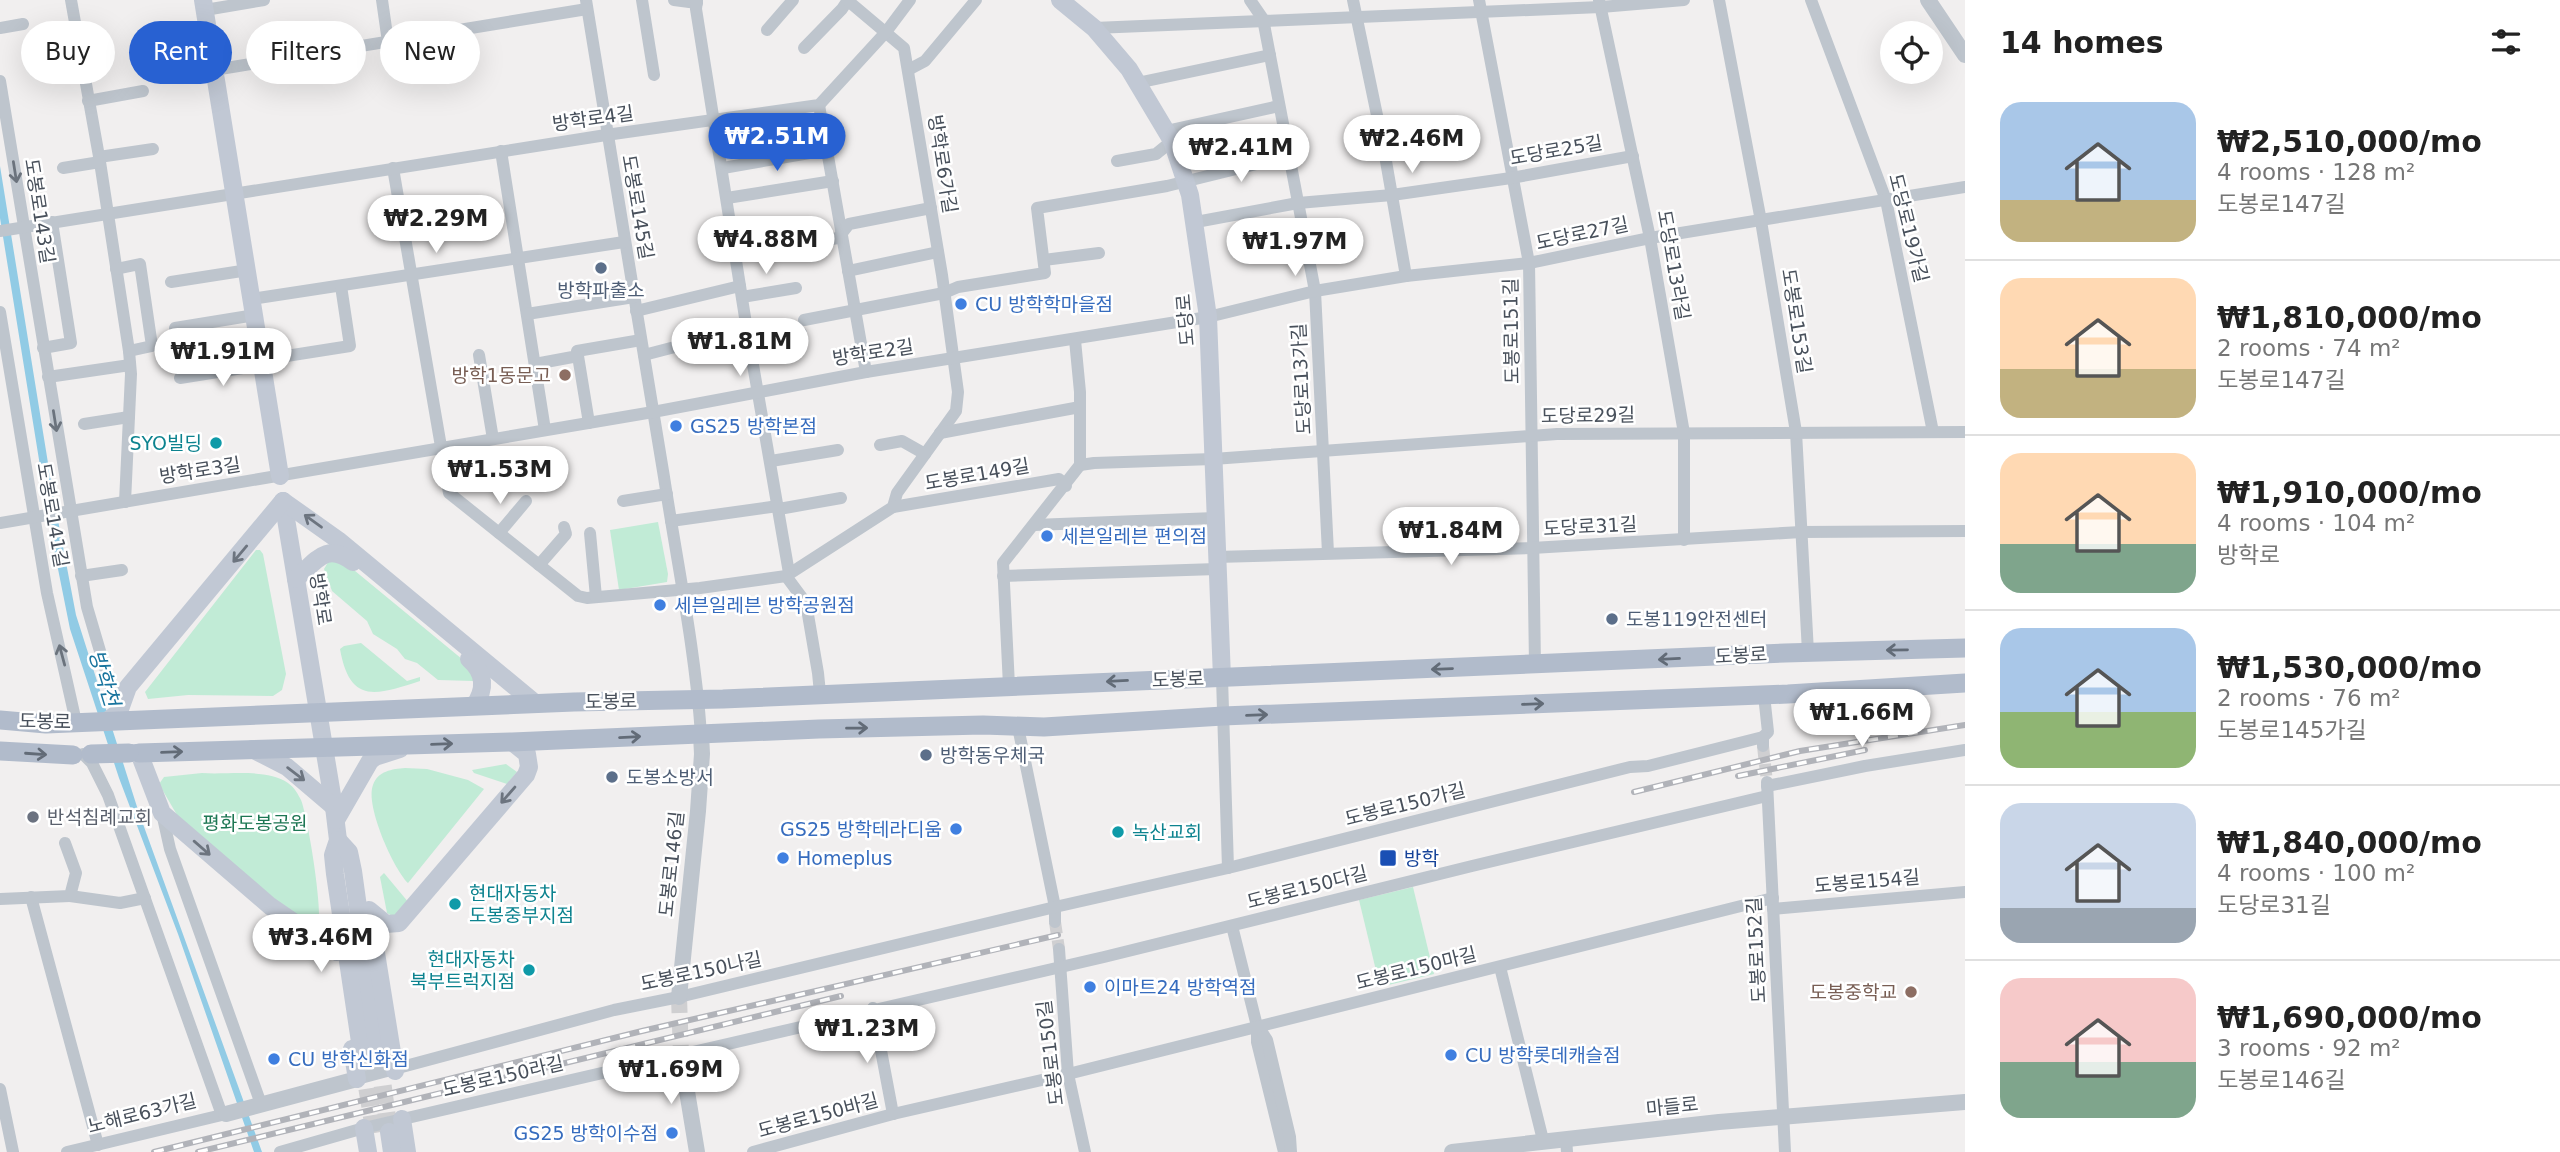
<!DOCTYPE html>
<meta charset="utf-8">
<style>
body{margin:0;font-family:"DejaVu Sans","Noto Sans KR",sans-serif;background:#f2f2f2;color:#222;height:100vh;display:flex;flex-direction:column;font-size:26px;white-space:nowrap}
*{box-sizing:border-box;margin:0}
p{font-size:23px;color:#767676}
.icon{flex:none;width:38px;height:38px;fill:none;stroke:currentColor;stroke-width:2;stroke-linecap:round;stroke-linejoin:round}
.map{position:relative;flex:1;overflow:hidden}
.panel{display:flex;flex-direction:column;background:#fff;width:595px}
.panel>*{flex:none}
.banner{position:absolute;left:21px;top:21px;width:665px;height:63px;display:flex;gap:14px}
.fabs{position:absolute;left:1880px;top:21px;display:grid;gap:14px}
.fabs a{display:grid;place-items:center;width:63px;height:63px;border-radius:50%;background:#fff;box-shadow:0 7px 28px #0002;font-size:35px}
.price{position:absolute;translate:-50% -60px;padding:0 16px;border-radius:24px;background:#fff;color:#222;font-size:23px;line-height:46px;filter:drop-shadow(0 2px 4px #0008)}
.price::after{content:'';position:absolute;left:50%;top:42px;width:21px;height:16px;margin-left:-10px;background:inherit;clip-path:polygon(0 0,100% 0,50% 100%)}
.price.active{background:#2861d2;color:#fff}
ul{padding:0;list-style:none}
li{display:flex;align-items:center;gap:21px;height:175px;padding:0 35px}
li+li{border-top:2px solid #e0e0e0}
li span{display:grid;place-items:center;flex:none;width:196px;height:140px;border-radius:21px;color:#555}
li>.icon{margin-inline-start:auto}
span .icon{width:84px;height:84px;fill:#fffc;stroke-width:1}
li b{font-size:30px}
h2{display:flex;justify-content:space-between;align-items:center;height:84px;padding:0 35px;font-size:30px}
.chip{padding:0 24px;border-radius:32px;background:#fff;box-shadow:0 7px 28px #0002;font-size:24px;line-height:63px}
.chip.active{background:#2861d2;color:#fff}
main{display:flex;flex:1;min-height:0}
.map>svg:first-child{display:block}
.green{fill:#c1ebd6}
.water{fill:#91cbe5}
.lines{fill:none;stroke-linecap:round;stroke-linejoin:round}
.minor-tunnel{stroke:#cfcfd1;stroke-width:12;stroke-dasharray:12 6;stroke-linecap:butt}
.tertiary-tunnel{stroke:#cfcfd1;stroke-width:16;stroke-dasharray:16 8;stroke-linecap:butt}
.secondary-tunnel{stroke:#cfcfd1;stroke-width:18;stroke-dasharray:18 9;stroke-linecap:butt}
.minor{stroke:#bec5cd;stroke-width:12}
.tertiary{stroke:#bec5cd;stroke-width:16}
.secondary{stroke:#c1c8d4;stroke-width:18}
.primary{stroke:#b1bbcb;stroke-width:19}
.rail-casing{stroke:#b1b3b9;stroke-width:6}
.rail{stroke:#fff;stroke-width:3.5;stroke-dasharray:10;stroke-linecap:butt}
.oneway{stroke:#6b737d}
.oneway2{stroke:#6c747f}
.oneway3{stroke:#626b77}
.service-dot{fill:#5c6f8a;stroke:#fff;stroke-width:2.5}
.shop-dot{fill:#3f7fe0;stroke:#fff;stroke-width:2.5}
.education-dot{fill:#8d6e63;stroke:#fff;stroke-width:2.5}
.culture-dot{fill:#0f9aa8;stroke:#fff;stroke-width:2.5}
.worship-dot{fill:#6b7280;stroke:#fff;stroke-width:2.5}
.transit-dot{fill:#1a4fb4;stroke:#fff;stroke-width:2.5}
.labels{text-anchor:middle;stroke-width:5;stroke-linejoin:round;paint-order:stroke}
.street-label{font-size:19px;fill:#48505b;stroke:#fff}
.service-label{font-size:19px;fill:#4e5e75;stroke:#fff;text-anchor:start}
.shop-label{font-size:19px;fill:#366cbe;stroke:#fff;text-anchor:start}
.education-label{font-size:19px;fill:#785e54;stroke:#fff;text-anchor:end}
.culture-label{font-size:19px;fill:#0d838f;stroke:#fff;text-anchor:end}
.worship-label{font-size:19px;fill:#5b616d;stroke:#fff;text-anchor:start}
.park-label{font-size:19px;fill:#1e7754;stroke:#fff}
.transit-label{font-size:19px;fill:#164399;stroke:#fff;text-anchor:start}
.water-label{font-size:21px;font-style:italic;fill:#18749e;stroke:#fff}
</style>
<main>
<div class="map">
<svg width="1965" height="1152" viewBox="0 0 1965 1152">
<rect width="100%" height="100%" fill="#f1efef"/>
<g class="green">
<path d="M658 522 668 574 667 582 619 590 610 530Z"/>
<path d="M256 550H260L263 554 286 674 282 690 273 696 188 695 148 699 145 692Z"/>
<path d="M330 559 349 566 468 664 474 676 473 681 438 680 417 663 405 659 397 649 373 634 367 621 332 591 324 569Z"/>
<path d="M361 643 407 681 420 677V681C376 695 350 705 340 649L344 646Z"/>
<path d="M506 764 517 772 507 784 474 773 472 770Z"/>
<path d="M405 768 427 769 468 780 484 789 408 883C393 868 365 805 373 785 378 771 392 769 405 768Z"/>
<path d="M202 773C228 775 267 768 288 783 294 787 298 794 301 800 308 817 324 915 318 930L310 931 177 815 159 784 164 777Z"/>
<path d="M384 873 409 903 394 917 387 913 380 877Z"/>
<path d="M1413 887 1434 974 1380 987 1359 900Z"/>
</g>
<path class="water" d="M0 166 53 494 76 615 139 813 262 1152H254L178 934 119 778 70 629 51 534 0 218Z"/>
<g class="lines">
<g class="minor-tunnel">
<path d="M1763 746 1767 782"/>
<path d="M1055 922 1059 949"/>
</g>
<path class="tertiary-tunnel" d="M679 997 681 1055"/>
<g class="secondary-tunnel">
<path d="M379 1059 389 1132"/>
<path d="M363 1062 375 1135"/>
</g>
<g class="minor">
<path d="M71 0 100 162 129 351 131 374 125 502"/>
<path d="M382 0 388 42"/>
<path d="M586 0C611 159 638 318 664 477 677 562 695 648 701 734"/>
<path d="M642 0 654 75"/>
<path d="M674 0 697 3"/>
<path d="M697 0 696 9 747 330 789 573"/>
<path d="M1250 0 1263 19 1315 291 1328 553"/>
<path d="M1353 0 1383 144 1406 276"/>
<path d="M1479 0 1529 263 1535 665"/>
<path d="M1599 0 1650 238 1684 433V540"/>
<path d="M1719 0 1761 221 1796 432 1808 652"/>
<path d="M1811 0 1886 200 1933 432"/>
<path d="M205 10 264 0"/>
<path d="M0 28 23 24"/>
<path d="M1094 28 1601 7 1684 0"/>
<path d="M767 30 793 0"/>
<path d="M804 48 842 9 848 0"/>
<path d="M214 70 587 9"/>
<path d="M908 70 925 61 976 0"/>
<path d="M0 81 87 607 110 685 122 699"/>
<path d="M1137 83 1270 55"/>
<path d="M88 101 143 91"/>
<path d="M819 105 866 372"/>
<path d="M1166 131 1279 106"/>
<path d="M501 151 545 430"/>
<path d="M99 157 153 149"/>
<path d="M1117 161 1156 154 1172 141"/>
<path d="M63 168 100 162"/>
<path d="M393 168 449 493 578 596 587 598 700 588 786 576 893 507 897 493 956 411 958 392 942 275 904 48 847 0"/>
<path d="M723 168 827 150"/>
<path d="M727 198 833 181"/>
<path d="M1196 222 1298 203 1392 195 1511 178 1633 156"/>
<path d="M0 231 606 135 819 105 886 32 910 0"/>
<path d="M735 255 838 238 849 224 931 208"/>
<path d="M1044 260 1099 253"/>
<path d="M116 269 140 264 152 346 129 351"/>
<path d="M848 271 938 252"/>
<path d="M171 282 248 270"/>
<path d="M742 297 796 288"/>
<path d="M252 299 624 242"/>
<path d="M636 311 740 286"/>
<path d="M0 312 47 593 76 722"/>
<path d="M527 314 634 297"/>
<path d="M804 320 944 293 958 287 1045 273 1037 208 1167 186 1289 156"/>
<path d="M175 328 255 315"/>
<path d="M749 342 801 333"/>
<path d="M43 348 71 343 52 222"/>
<path d="M479 355 493 439"/>
<path d="M644 355 694 342 699 337 747 330"/>
<path d="M578 356 589 423"/>
<path d="M261 360 350 346 341 286"/>
<path d="M535 364 578 356 577 351 641 340"/>
<path d="M48 377 130 365"/>
<path d="M180 378 262 365"/>
<path d="M84 424 129 417"/>
<path d="M940 433 1080 407"/>
<path d="M880 445 902 441 925 454"/>
<path d="M771 461 838 450"/>
<path d="M1080 465 1094 463 1213 459 1557 434 1965 432"/>
<path d="M623 501 667 494"/>
<path d="M893 507 1059 479 1066 486"/>
<path d="M779 509 841 498"/>
<path d="M671 521 778 506"/>
<path d="M0 523 653 412 866 372 1208 317 1315 291 1406 276 1529 263 1650 238 1965 187"/>
<path d="M1034 525 1215 518"/>
<path d="M499 533 526 501"/>
<path d="M590 533 596 597"/>
<path d="M1216 557 1532 548 1801 532 1965 531"/>
<path d="M539 565 566 534 564 527"/>
<path d="M81 576 122 570"/>
<path d="M786 576 806 603 818 673 820 693"/>
<path d="M1003 576 1217 569"/>
<path d="M1222 678 1228 868"/>
<path d="M1009 686 1003 563 1080 465V392L1075 340"/>
<path d="M1018 727 1055 907V922"/>
<path d="M1763 746V737L1768 732 1764 695"/>
<path d="M83 754 92 763 108 795 222 1115"/>
<path d="M1767 782 1785 1152"/>
<path d="M1767 786 1865 766 1965 750"/>
<path d="M162 813 170 849 261 1104"/>
<path d="M70 896 120 903 145 898"/>
<path d="M31 897 98 1145"/>
<path d="M0 899 70 896 76 873 65 843"/>
<path d="M1773 909 1965 892"/>
<path d="M1232 926 1257 1026V1042L1284 1152"/>
<path d="M1059 949 1068 1074 1085 1152"/>
<path d="M1500 967 1543 1140"/>
<path d="M873 1008 893 1114"/>
<path d="M1258 1026 1267 1040 1290 1137 1291 1152"/>
<path d="M357 1079 614 1010 679 997 1055 907 1228 868 1630 767 1648 766 1763 737"/>
<path d="M0 1089 13 1152"/>
<path d="M1566 1138 1567 1152"/>
<path d="M67 1152 226 1114"/>
<path d="M280 1152 364 1128 1104 957 1472 866 1767 796"/>
<path d="M753 1152 893 1114 1068 1074 1773 898"/>
</g>
<g class="tertiary">
<path d="M1928 0 1965 55"/>
<path d="M679 997 698 811 702 754 701 734"/>
<path d="M681 1055 697 1152"/>
<path d="M226 1114 357 1079"/>
<path d="M1452 1152 1719 1122 1965 1102"/>
</g>
<g class="secondary">
<path d="M203 0 280 476"/>
<path d="M1060 0 1094 28 1129 69 1172 141 1190 195 1208 317 1222 678"/>
<path d="M283 501 334 807 338 840 333 855 335 874 363 1062"/>
<path d="M283 501 338 540 536 704"/>
<path d="M296 579C317 560 326 542 353 562"/>
<path d="M469 659C485 673 486 689 474 706"/>
<path d="M106 722 119 712 128 687 283 501"/>
<path d="M252 749 287 767 334 807"/>
<path d="M129 753H139L162 813 270 906 337 952"/>
<path d="M336 820 370 761 375 757 400 749"/>
<path d="M338 840 349 852 353 871 379 1059"/>
<path d="M369 910 386 924 399 923 526 775 529 767 527 754 512 742"/>
<path d="M376 953 395 1071"/>
<path d="M352 1049 357 1079"/>
<path d="M402 1119 407 1152"/>
<path d="M364 1128 368 1152"/>
<path d="M389 1132 392 1152"/>
</g>
<g class="primary">
<path d="M0 720 46 724 574 702 723 699 1785 653 1965 648"/>
<path d="M0 751 73 755"/>
<path d="M139 753 512 742 819 729 983 725 1044 727 1223 716 1788 694 1965 683"/>
<path d="M91 754 129 753"/>
</g>
<g class="rail-casing">
<g id="rail">
<path d="M1738 776 1865 750"/>
<path d="M1634 792 1800 751 1965 725"/>
<path d="M154 1152 642 1031 1058 935"/>
<path d="M198 1152 841 996"/>
</g>
</g>
<use href="#rail" class="rail"/>
</g>
<defs><path id="oneway-shaft" d="M-6 0H5M1.5-3L5.5 0L1.5 3" fill="none" stroke-width="1.6" stroke-linecap="round" stroke-linejoin="round" transform="scale(1.75)"/></defs>
<g class="oneway">
<use href="#oneway-shaft" transform="translate(15 172) rotate(81)"/>
<use href="#oneway-shaft" transform="translate(55 421) rotate(81)"/>
<use href="#oneway-shaft" transform="translate(62 655) rotate(-105)"/>
</g>
<g class="oneway2">
<use href="#oneway-shaft" transform="translate(313 521) rotate(-144)"/>
<use href="#oneway-shaft" transform="translate(240 554) rotate(130)"/>
<use href="#oneway-shaft" transform="translate(296 774) rotate(37)"/>
<use href="#oneway-shaft" transform="translate(508 795) rotate(131)"/>
<use href="#oneway-shaft" transform="translate(202 848) rotate(41)"/>
</g>
<g class="oneway3">
<use href="#oneway-shaft" transform="translate(1897 650) rotate(179)"/>
<use href="#oneway-shaft" transform="translate(1669 659) rotate(177)"/>
<use href="#oneway-shaft" transform="translate(1442 669) rotate(178)"/>
<use href="#oneway-shaft" transform="translate(1117 681) rotate(177)"/>
<use href="#oneway-shaft" transform="translate(1533 704) rotate(-2)"/>
<use href="#oneway-shaft" transform="translate(1257 715) rotate(-2)"/>
<use href="#oneway-shaft" transform="translate(857 728) rotate(-1)"/>
<use href="#oneway-shaft" transform="translate(630 737) rotate(-3)"/>
<use href="#oneway-shaft" transform="translate(442 744) rotate(-2)"/>
<use href="#oneway-shaft" transform="translate(172 752) rotate(-2)"/>
<use href="#oneway-shaft" transform="translate(36 754) rotate(4)"/>
</g>
<g class="service-dot">
<circle cx="601" cy="268" r="7"/>
<circle cx="1612" cy="619" r="7"/>
<circle cx="926" cy="755" r="7"/>
<circle cx="612" cy="777" r="7"/>
</g>
<g class="shop-dot">
<circle cx="961" cy="304" r="7"/>
<circle cx="676" cy="426" r="7"/>
<circle cx="1047" cy="536" r="7"/>
<circle cx="660" cy="605" r="7"/>
<circle cx="956" cy="829" r="7"/>
<circle cx="783" cy="858" r="7"/>
<circle cx="1090" cy="987" r="7"/>
<circle cx="1451" cy="1055" r="7"/>
<circle cx="274" cy="1059" r="7"/>
<circle cx="672" cy="1133" r="7"/>
</g>
<g class="education-dot">
<circle cx="565" cy="375" r="7"/>
<circle cx="1911" cy="992" r="7"/>
</g>
<g class="culture-dot">
<circle cx="216" cy="443" r="7"/>
<circle cx="1118" cy="832" r="7"/>
<circle cx="455" cy="904" r="7"/>
<circle cx="529" cy="970" r="7"/>
</g>
<circle class="worship-dot" cx="33" cy="817" r="7"/>
<rect class="transit-dot" x="1379" y="849" width="18" height="18" rx="3.5"/>
<g class="labels">
<g class="street-label">
<text transform="translate(593 118) rotate(-8)" y="7">방학로4길</text>
<text transform="translate(1556 150) rotate(-10)" y="7">도당로25길</text>
<text transform="translate(943 164) rotate(81)" y="7">방학로6가길</text>
<text transform="translate(638 207) rotate(80)" y="7">도봉로145길</text>
<text transform="translate(40 211) rotate(81)" y="7">도봉로143길</text>
<text transform="translate(1909 228) rotate(76)" y="7">도당로19가길</text>
<text transform="translate(1582 233) rotate(-12)" y="7">도당로27길</text>
<text transform="translate(1674 265) rotate(80)" y="7">도당로13라길</text>
<text transform="translate(1185 320) rotate(-95)" y="7">도당로</text>
<text transform="translate(1797 321) rotate(81)" y="7">도봉로153길</text>
<text transform="translate(1511 331) rotate(-91)" y="7">도봉로151길</text>
<text transform="translate(873 352) rotate(-9)" y="7">방학로2길</text>
<text transform="translate(1301 379) rotate(-93)" y="7">도당로13가길</text>
<text transform="translate(1588 415) rotate(-1)" y="7">도당로29길</text>
<text transform="translate(200 470) rotate(-9)" y="7">방학로3길</text>
<text transform="translate(977 474) rotate(-10)" y="7">도봉로149길</text>
<text transform="translate(53 515) rotate(80)" y="7">도봉로141길</text>
<text transform="translate(1590 526) rotate(-3)" y="7">도당로31길</text>
<text transform="translate(321 599) rotate(81)" y="7">방학로</text>
<text transform="translate(1741 655) rotate(-3)" y="7">도봉로</text>
<text transform="translate(1178 679) rotate(-2)" y="7">도봉로</text>
<text transform="translate(611 701) rotate(-1)" y="7">도봉로</text>
<text transform="translate(45 721) rotate(1)" y="7">도봉로</text>
<text transform="translate(1405 804) rotate(-14)" y="7">도봉로150가길</text>
<text transform="translate(671 864) rotate(-84)" y="7">도봉로146길</text>
<text transform="translate(1867 881) rotate(-5)" y="7">도봉로154길</text>
<text transform="translate(1307 887) rotate(-14)" y="7">도봉로150다길</text>
<text transform="translate(1756 950) rotate(-93)" y="7">도봉로152길</text>
<text transform="translate(1416 968) rotate(-14)" y="7">도봉로150마길</text>
<text transform="translate(701 971) rotate(-12)" y="7">도봉로150나길</text>
<text transform="translate(1050 1053) rotate(-97)" y="7">도봉로150길</text>
<text transform="translate(503 1076) rotate(-13)" y="7">도봉로150라길</text>
<text transform="translate(1672 1106) rotate(-6)" y="7">마들로</text>
<text transform="translate(142 1113) rotate(-14)" y="7">노해로63가길</text>
<text transform="translate(818 1115) rotate(-15)" y="7">도봉로150바길</text>
</g>
<g class="service-label">
<text x="601" y="297" text-anchor="middle">방학파출소</text>
<text x="1626" y="626">도봉119안전센터</text>
<text x="940" y="762">방학동우체국</text>
<text x="626" y="784">도봉소방서</text>
</g>
<g class="shop-label">
<text x="975" y="311">CU 방학학마을점</text>
<text x="690" y="433">GS25 방학본점</text>
<text x="1061" y="543">세븐일레븐 편의점</text>
<text x="674" y="612">세븐일레븐 방학공원점</text>
<text x="942" y="836" text-anchor="end">GS25 방학테라디움</text>
<text x="797" y="865">Homeplus</text>
<text x="1104" y="994">이마트24 방학역점</text>
<text x="1465" y="1062">CU 방학롯데캐슬점</text>
<text x="288" y="1066">CU 방학신화점</text>
<text x="658" y="1140" text-anchor="end">GS25 방학이수점</text>
</g>
<g class="education-label">
<text x="551" y="382">방학1동문고</text>
<text x="1897" y="999">도봉중학교</text>
</g>
<g class="culture-label">
<text x="202" y="450">SYO빌딩</text>
<text x="1132" y="839" text-anchor="start">녹산교회</text>
<text x="469" y="900" text-anchor="start">현대자동차<tspan x="469" dy="22">도봉중부지점</tspan></text>
<text x="515" y="966">현대자동차<tspan x="515" dy="22">북부트럭지점</tspan></text>
</g>
<g class="worship-label">
<text x="47" y="824">반석침례교회</text>
</g>
<g class="park-label">
<text x="255" y="830">평화도봉공원</text>
</g>
<g class="transit-label">
<text x="1404" y="865">방학</text>
</g>
<g class="water-label">
<text transform="translate(104 678) rotate(73)" y="7">방학천</text>
</g>
</g>
</svg>
<div class="fabs">
<a><svg class="icon" aria-label="locate" viewBox="0 0 24 24"><circle cx="12" cy="12" r="6"/><path d="M12 2v4M12 18v4M2 12h4M18 12h4"/></svg></a>
</div>
<b class="price active" style="left:777px;top:173px">₩2.51M</b>
<b class="price" style="left:1412px;top:175px">₩2.46M</b>
<b class="price" style="left:1241px;top:184px">₩2.41M</b>
<b class="price" style="left:436px;top:255px">₩2.29M</b>
<b class="price" style="left:766px;top:276px">₩4.88M</b>
<b class="price" style="left:1295px;top:278px">₩1.97M</b>
<b class="price" style="left:740px;top:378px">₩1.81M</b>
<b class="price" style="left:223px;top:388px">₩1.91M</b>
<b class="price" style="left:500px;top:506px">₩1.53M</b>
<b class="price" style="left:1451px;top:567px">₩1.84M</b>
<b class="price" style="left:1862px;top:749px">₩1.66M</b>
<b class="price" style="left:321px;top:974px">₩3.46M</b>
<b class="price" style="left:867px;top:1065px">₩1.23M</b>
<b class="price" style="left:671px;top:1106px">₩1.69M</b>
<div class="banner">
<a class="chip">Buy</a>
<a class="chip active">Rent</a>
<a class="chip">Filters</a>
<a class="chip">New</a>
</div>
</div>
<section class="panel">
<h2>14 homes<svg class="icon" aria-label="filters" viewBox="0 0 24 24"><path d="M4 7h16M4 17h16"/><circle cx="9" cy="7" r="2"/><circle cx="15" cy="17" r="2"/></svg></h2>
<ul>
<li><span style="background:linear-gradient(#a9c7e8 70%,#c2b280 0)"><svg class="icon" aria-label="home" viewBox="0 0 24 24"><path d="M3 11l9-7 9 7M6 9v11h12V9"/></svg></span><div><b>₩2,510,000/mo</b><p>4 rooms · 128 m²</p><p>도봉로147길</p></div></li>
<li><span style="background:linear-gradient(#ffd9b3 65%,#c2b280 0)"><svg class="icon" aria-label="home" viewBox="0 0 24 24"><path d="M3 11l9-7 9 7M6 9v11h12V9"/></svg></span><div><b>₩1,810,000/mo</b><p>2 rooms · 74 m²</p><p>도봉로147길</p></div></li>
<li><span style="background:linear-gradient(#ffd9b3 65%,#7fa58c 0)"><svg class="icon" aria-label="home" viewBox="0 0 24 24"><path d="M3 11l9-7 9 7M6 9v11h12V9"/></svg></span><div><b>₩1,910,000/mo</b><p>4 rooms · 104 m²</p><p>방학로</p></div></li>
<li><span style="background:linear-gradient(#a9c7e8 60%,#8fb573 0)"><svg class="icon" aria-label="home" viewBox="0 0 24 24"><path d="M3 11l9-7 9 7M6 9v11h12V9"/></svg></span><div><b>₩1,530,000/mo</b><p>2 rooms · 76 m²</p><p>도봉로145가길</p></div></li>
<li><span style="background:linear-gradient(#c9d6e8 75%,#9aa5b1 0)"><svg class="icon" aria-label="home" viewBox="0 0 24 24"><path d="M3 11l9-7 9 7M6 9v11h12V9"/></svg></span><div><b>₩1,840,000/mo</b><p>4 rooms · 100 m²</p><p>도당로31길</p></div></li>
<li><span style="background:linear-gradient(#f6c9c9 60%,#7fa58c 0)"><svg class="icon" aria-label="home" viewBox="0 0 24 24"><path d="M3 11l9-7 9 7M6 9v11h12V9"/></svg></span><div><b>₩1,690,000/mo</b><p>3 rooms · 92 m²</p><p>도봉로146길</p></div></li>
</ul>
</section>
</main>
